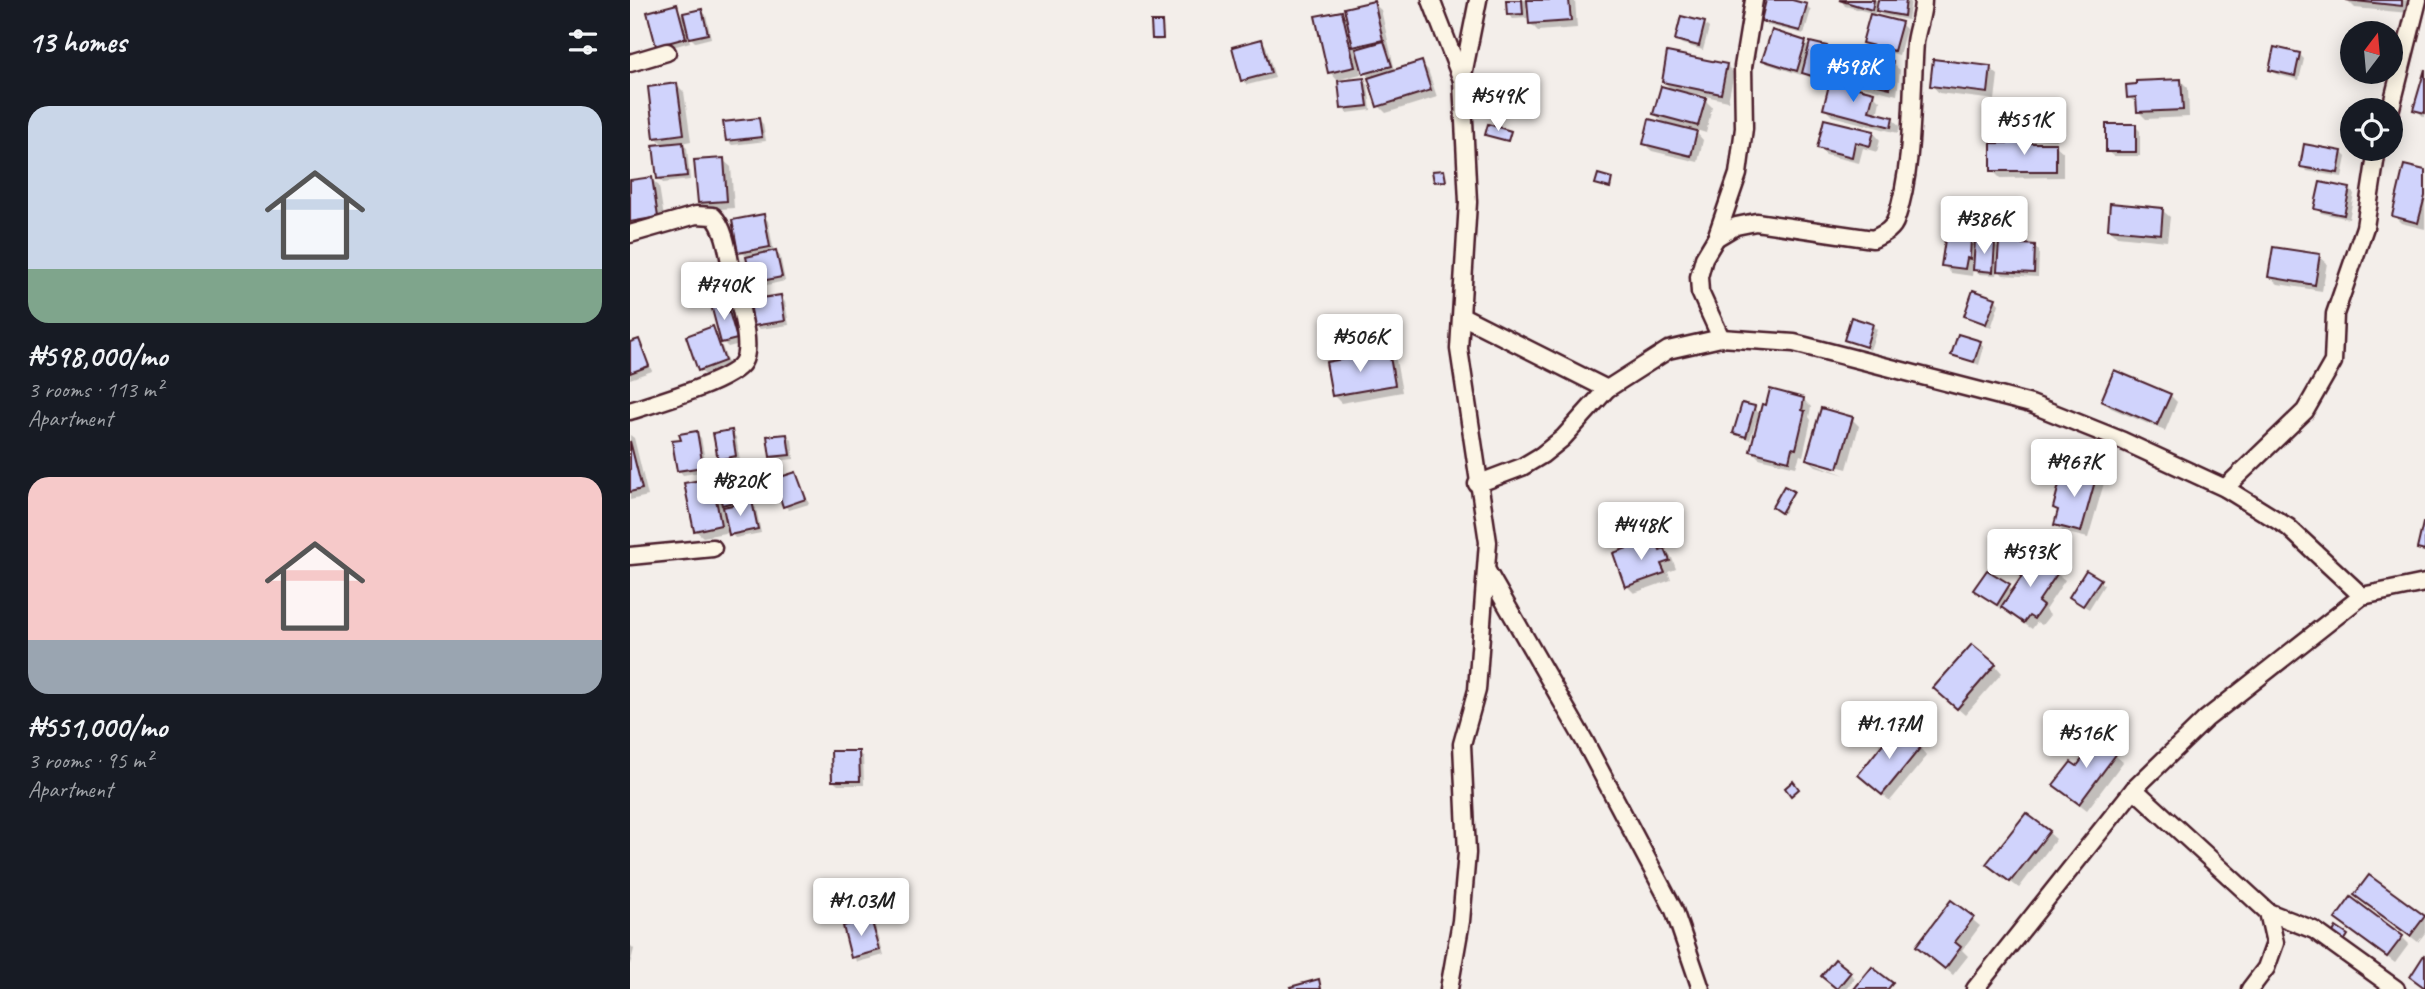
<!DOCTYPE html>
<meta charset="utf-8">
<style>
body{margin:0;font-family:Caveat,sans-serif;background:#242831;color:#f1f3f6;height:100vh;display:flex;flex-direction:column;font-size:26px;white-space:nowrap}
*{box-sizing:border-box;margin:0}
p{font-size:23px;color:#9ea1a6}
.icon{flex:none;width:38px;height:38px;fill:none;stroke:currentColor;stroke-width:2;stroke-linecap:round;stroke-linejoin:round}
.map{position:relative;flex:1;overflow:hidden}
.drawer{display:flex;flex-direction:column;background:#171b24;width:630px}
.drawer>*{flex:none}
.needle{width:46px;rotate:16deg}
.buttons{position:absolute;left:1710px;top:21px;display:grid;gap:14px}
.buttons a{display:grid;place-items:center;width:63px;height:63px;border-radius:50%;background:#171b24;box-shadow:0 4px 18px #0003;font-size:35px}
.price{position:absolute;translate:-50% -60px;padding:0 16px;border-radius:7px;background:#fff;color:#222;font-size:23px;line-height:46px;filter:drop-shadow(0 2px 4px #0008)}
.price::after{content:'';position:absolute;left:50%;top:42px;width:21px;height:16px;margin-left:-10px;background:inherit;clip-path:polygon(0 0,100% 0,50% 100%)}
.price.active{background:#1a73e8;color:#fff}
ul{padding:0;list-style:none}
li{display:grid;align-content:center;gap:14px;height:371px;padding:0 28px}
li span{display:grid;place-items:center;height:217px;border-radius:21px;color:#555}
li>.icon{margin-inline-start:auto}
span .icon{width:126px;height:126px;fill:#fffc;stroke-width:1}
li b{font-size:30px}
h2{display:flex;justify-content:space-between;align-items:center;height:84px;padding:0 28px;font-size:30px}
main{display:flex;flex:1;min-height:0}
.map>svg:first-child{display:block}
.shadow{fill:#0003}
.building{fill:#d0d3fc;stroke:#4a1f2b;stroke-width:2}
.lines{fill:none;stroke-linecap:round;stroke-linejoin:round}
.street-casing{stroke:#4a1f2b;stroke-width:21}
.street{stroke:#fcf5e5;stroke-width:16}
</style>
<main>
<section class="drawer">
<h2>13 homes<svg class="icon" aria-label="filters" viewBox="0 0 24 24"><path d="M4 7h16M4 17h16"/><circle cx="9" cy="7" r="2"/><circle cx="15" cy="17" r="2"/></svg></h2>
<ul>
<li><span style="background:linear-gradient(#c9d6e8 75%,#7fa58c 0)"><svg class="icon" aria-label="home" viewBox="0 0 24 24"><path d="M3 11l9-7 9 7M6 9v11h12V9"/></svg></span><div><b>₦598,000/mo</b><p>3 rooms · 113 m²</p><p>Apartment</p></div></li>
<li><span style="background:linear-gradient(#f6c9c9 75%,#9aa5b1 0)"><svg class="icon" aria-label="home" viewBox="0 0 24 24"><path d="M3 11l9-7 9 7M6 9v11h12V9"/></svg></span><div><b>₦551,000/mo</b><p>3 rooms · 95 m²</p><p>Apartment</p></div></li>
</ul>
</section>
<div class="map">
<svg width="1795" height="989" viewBox="0 0 1795 989">
<rect width="100%" height="100%" fill="#f3eeea"/>
<filter id="ink" filterUnits="userSpaceOnUse"><feTurbulence type="fractalNoise" baseFrequency=".0143" numOctaves="2"/><feDisplacementMap in="SourceGraphic" scale="14" xChannelSelector="R" yChannelSelector="G"/><feConvolveMatrix kernelMatrix="1 2 1 2 8 2 1 2 1" color-interpolation-filters="sRGB"/></filter>
<g filter="url(#ink)">
<g class="shadow">
<path d="M877 0H945L947 28 908 31 901 24 899 6 896 7 897 18 883 19 878 14Z"/>
<path d="M1138 0H1155L1176 5 1181 10 1174 34 1137 25 1133 20Z"/>
<path d="M1211 0H1281L1278 20 1252 15 1247 10 1244 14 1243 16 1271 24 1276 29 1269 55 1239 47 1234 42 1242 13 1215 6Z"/>
<path d="M1717 0H1780L1779 13 1725 8Z"/>
<path d="M743 3 751 10 765 71 791 63 798 70 807 97 756 113 749 106 730 54 727 55 731 74 707 80 700 72 711 12 718 20Z"/>
<path d="M46 6 52 15 71 11 76 15 81 38 65 42 57 34 60 42 32 50 28 45Z"/>
<path d="M531 23 534 40 525 41 523 39Z"/>
<path d="M1074 24 1079 28 1073 50 1052 44 1047 39Z"/>
<path d="M1143 32 1175 43 1180 48 1181 44 1197 48 1201 53 1194 81 1179 77 1172 71 1171 75 1138 64 1134 59Z"/>
<path d="M632 41 636 46 645 78 617 85 612 80Z"/>
<path d="M1669 54 1674 59 1669 80 1646 74 1641 70Z"/>
<path d="M1262 63 1270 70 1267 95 1220 83 1212 75Z"/>
<path d="M1097 66 1104 73 1098 101 1067 94 1066 97 1075 100 1082 107 1076 133 1063 129 1073 140 1068 162 1022 151 1014 144 1036 125 1025 114 1043 91 1034 82Z"/>
<path d="M1360 68 1368 75 1365 100 1309 93 1302 85Z"/>
<path d="M1795 75V118L1785 109Z"/>
<path d="M734 80 738 85 741 110 717 113 713 108Z"/>
<path d="M1550 80 1558 88 1559 117 1516 119 1509 112 1508 104 1498 97Z"/>
<path d="M47 85 54 92 61 141 51 143 57 148 60 180 33 183 29 179 34 146 26 137Z"/>
<path d="M1243 94 1250 101 1247 115 1262 119 1270 126 1268 133 1202 116 1195 109Z"/>
<path d="M1416 108 1428 125 1427 140 1370 137 1362 130Z"/>
<path d="M129 120 133 124 136 141 102 145 97 140Z"/>
<path d="M1505 126 1510 131V156H1483L1478 152Z"/>
<path d="M1243 132 1250 140 1247 152 1233 148 1229 163 1196 155 1189 148Z"/>
<path d="M1425 145 1433 152V177L1370 178 1362 170Z"/>
<path d="M1711 152 1716 157 1712 177 1677 171 1672 166Z"/>
<path d="M93 160 101 167 104 208 77 210 69 202Z"/>
<path d="M1795 172V229L1771 223 1764 216Z"/>
<path d="M21 179 29 186 35 224 8 228 0 221V182Z"/>
<path d="M1719 189 1724 194 1719 219 1691 213 1686 209Z"/>
<path d="M1532 210 1540 217 1537 241 1487 236 1479 228Z"/>
<path d="M134 216 138 221 144 252 150 256 155 281 128 287 123 282 117 256 110 252Z"/>
<path d="M1342 220 1349 227 1348 243 1364 245 1370 250 1405 247 1409 251 1408 277 1373 275 1368 269 1367 275 1349 274 1343 268 1342 276 1321 273 1313 265Z"/>
<path d="M1689 256 1697 263 1692 291 1648 284 1640 277Z"/>
<path d="M151 297 155 302 159 325 130 329 125 325Z"/>
<path d="M1365 299 1369 304 1361 328 1336 316Z"/>
<path d="M96 303 100 308 110 344 98 347 89 338 99 366 75 375 70 370 82 328 92 338Z"/>
<path d="M1242 325 1247 330 1240 350 1216 340Z"/>
<path d="M8 341 22 371 0 379V344Z"/>
<path d="M1350 343 1354 347 1349 365 1323 354Z"/>
<path d="M758 353 766 360 772 392 711 403 703 395Z"/>
<path d="M1540 395 1547 402 1535 431 1481 408 1473 401Z"/>
<path d="M1173 399 1181 407 1179 417 1181 420 1173 456 1170 455 1166 467 1129 458 1122 451 1129 422 1126 421 1120 440 1105 433 1124 408 1131 415Z"/>
<path d="M1222 419 1229 426 1217 469 1184 460V463L1215 475 1186 466 1178 459Z"/>
<path d="M101 432 106 437 110 461 94 463 89 459Z"/>
<path d="M66 433 71 438 77 471 53 475 49 470 53 441Z"/>
<path d="M0 435 4 438 18 496 0 500Z"/>
<path d="M157 436 162 440 164 459 146 461 141 456Z"/>
<path d="M113 467 118 472 125 502 121 503 126 508 131 533 105 538 100 532 73 537 65 530 81 479 89 488Z"/>
<path d="M166 474 179 504 159 510 155 506Z"/>
<path d="M1466 476 1474 483 1458 538 1433 532 1426 524 1429 512 1424 508Z"/>
<path d="M1163 493 1154 513 1146 509Z"/>
<path d="M1008 515 1012 519 1017 543 1025 540 1042 558 1046 569 1038 572 1041 580 1004 593 997 586 1009 543 990 547 985 542Z"/>
<path d="M1403 555 1435 580 1415 610 1420 615 1412 625 1407 622 1402 629 1350 594 1357 572 1384 591Z"/>
<path d="M1469 581 1474 585 1459 609 1446 601Z"/>
<path d="M1365 665 1372 673 1335 715 1313 696Z"/>
<path d="M1462 736 1493 762 1457 810 1425 785 1447 769 1459 752Z"/>
<path d="M1290 748 1297 756 1260 801 1237 782Z"/>
<path d="M228 753 233 757 234 785H208L203 781Z"/>
<path d="M1418 832 1426 839 1389 888 1366 871Z"/>
<path d="M1740 877 1795 918V933L1788 942 1726 895Z"/>
<path d="M1321 902 1350 926 1332 950 1338 956 1323 975 1288 946Z"/>
<path d="M1707 919 1772 937 1779 944 1765 963Z"/>
<path d="M241 921 245 925 254 955 228 962 223 957Z"/>
<path d="M0 945 4 949 0 965Z"/>
<path d="M1206 962 1225 978 1216 989H1208L1198 980Z"/>
</g>
<g class="building">
<path d="M876 0H892L893 14 877 15Z"/>
<path d="M897 0H939L941 21 899 24Z"/>
<path d="M1136 0H1162L1177 4 1170 31 1131 21Z"/>
<path d="M1209 0H1244L1242 10Z"/>
<path d="M1248 0H1276L1274 16 1246 11Z"/>
<path d="M1716 0H1772V6Z"/>
<path d="M744 1 753 40 723 47 714 8Z"/>
<path d="M47 4 56 38 26 46 17 12Z"/>
<path d="M72 9 78 34 59 38 53 13Z"/>
<path d="M712 11 725 67 698 73 685 16Z"/>
<path d="M1240 14 1272 22 1264 51 1232 43Z"/>
<path d="M1051 16 1075 22 1069 46 1045 40Z"/>
<path d="M521 22H532L533 39H522Z"/>
<path d="M1142 30 1176 41 1167 71 1132 60Z"/>
<path d="M632 39 641 73 611 81 602 47Z"/>
<path d="M754 41 762 66 733 74 726 49Z"/>
<path d="M1180 42 1197 46 1189 78 1172 73Z"/>
<path d="M1644 47 1670 53 1665 76 1639 70Z"/>
<path d="M1217 49 1263 61 1260 88 1210 76Z"/>
<path d="M1037 52 1097 64 1091 94 1032 82Z"/>
<path d="M1303 59 1361 66 1358 93 1300 86Z"/>
<path d="M792 61 801 90 747 107 738 78Z"/>
<path d="M1795 69V113L1783 110Z"/>
<path d="M734 78 738 106 711 109 708 81Z"/>
<path d="M1551 79 1553 110 1507 112 1506 97 1497 98 1496 85 1506 84V81Z"/>
<path d="M1200 81 1244 92 1239 111 1263 117 1261 127 1193 109Z"/>
<path d="M47 83 54 134 24 138 18 87Z"/>
<path d="M1031 86 1076 98 1068 126 1023 114Z"/>
<path d="M1361 104 1417 106 1416 116H1422L1421 133 1361 131Z"/>
<path d="M129 118 132 137 96 141 93 122Z"/>
<path d="M1019 119 1067 131 1061 156 1013 144Z"/>
<path d="M1194 119 1244 131 1240 146 1225 142 1222 157 1187 148Z"/>
<path d="M858 124 881 131 878 141 855 135Z"/>
<rect x="1476" y="124" width="30" height="28"/>
<path d="M53 142 57 176 27 179 23 145Z"/>
<rect x="1361" y="143" width="65" height="28"/>
<path d="M1674 144 1712 151 1708 173 1670 167Z"/>
<path d="M94 158 97 201 68 203 64 160Z"/>
<path d="M1774 165 1795 170V196L1788 223 1762 216Z"/>
<path d="M814 170 816 181 804 182 802 171Z"/>
<path d="M968 174 982 178 980 188 965 184Z"/>
<path d="M22 177 28 217 0 222V180Z"/>
<path d="M1690 182 1720 188 1714 215 1684 209Z"/>
<path d="M1480 203 1533 208 1531 234 1478 229Z"/>
<path d="M134 214 140 247 108 253 102 220Z"/>
<path d="M1319 214 1342 218 1340 259 1337 258 1335 269 1311 266Z"/>
<path d="M1345 241 1365 243 1363 272 1343 270Z"/>
<path d="M1369 242 1405 245 1404 273 1367 271Z"/>
<path d="M1643 247 1690 254 1685 285 1638 277Z"/>
<path d="M146 250 152 277 122 283 116 257Z"/>
<path d="M1343 290 1366 298 1356 324 1334 316Z"/>
<path d="M151 295 155 321 123 326 120 300Z"/>
<path d="M96 301 107 339 91 343 81 305Z"/>
<path d="M1221 317 1243 324 1236 347 1214 340Z"/>
<path d="M83 326 95 361 68 371 56 336Z"/>
<path d="M1328 334 1351 341 1344 362 1321 355Z"/>
<path d="M9 339 19 366 0 373V342Z"/>
<path d="M759 351 765 385 702 396 696 362Z"/>
<path d="M1484 370 1541 394 1527 425 1471 401Z"/>
<path d="M1140 389 1174 398 1172 410 1175 411 1166 449 1162 448 1159 461 1120 451 1132 404 1136 405Z"/>
<path d="M1112 403 1125 406 1116 437 1103 433Z"/>
<path d="M1191 408 1223 417 1208 468 1176 459Z"/>
<path d="M102 430 106 456 88 460 83 433Z"/>
<path d="M67 431 73 467 47 471 42 441 51 440 49 434Z"/>
<path d="M157 434 160 455 140 457 137 436Z"/>
<path d="M0 441 12 489 0 492Z"/>
<path d="M114 465 122 497 92 505 84 472Z"/>
<path d="M1440 466 1467 474 1451 532 1424 525 1428 510 1423 508 1431 477 1437 478Z"/>
<path d="M166 472 176 499 153 507 144 479Z"/>
<path d="M82 478 91 525 64 531 54 483Z"/>
<path d="M1154 486 1164 491 1151 513 1142 507Z"/>
<path d="M122 501 128 529 99 535 93 507Z"/>
<path d="M1008 513 1013 538 983 543 979 518Z"/>
<path d="M1793 523H1795V551L1787 549Z"/>
<path d="M1025 538 1030 551 1035 549 1040 561 1031 564 1035 573 995 587 983 553Z"/>
<path d="M1402 553 1429 571 1408 602 1413 606 1404 619 1399 616 1394 623 1371 607 1392 576 1389 573Z"/>
<path d="M1357 570 1380 584 1367 605 1343 590Z"/>
<path d="M1456 570 1471 579 1453 606 1439 597Z"/>
<path d="M1342 644 1366 664 1327 709 1303 688Z"/>
<path d="M1266 727 1291 747 1252 795 1228 775Z"/>
<path d="M1461 734 1487 753 1449 804 1423 785 1441 762 1447 766 1458 751 1452 747Z"/>
<path d="M201 751H229L230 781H202Z"/>
<path d="M1163 781 1169 789 1161 796 1155 788Z"/>
<path d="M1396 813 1420 831 1380 882 1356 864Z"/>
<path d="M1739 875 1795 916 1780 936 1724 895Z"/>
<path d="M1721 897 1773 936 1757 957 1705 919Z"/>
<path d="M1321 900 1344 917 1325 942 1331 947 1315 969 1286 946Z"/>
<path d="M241 919 250 950 221 958 213 926Z"/>
<path d="M1706 927 1718 935 1713 943 1701 936Z"/>
<path d="M1794 955 1795 956V988L1780 977Z"/>
<path d="M1205 959 1221 972 1207 989 1191 976Z"/>
<path d="M1242 967 1263 983 1258 989H1224Z"/>
<path d="M689 979 691 989H661L660 987Z"/>
</g>
<g class="lines">
<g class="street-casing">
<g id="street">
<path d="M801 0 832 80"/>
<path d="M0 63 37 52"/>
<path d="M1760 112 1788 0"/>
<path d="M0 234 66 215 83 216C97 229 99 263 104 282 108 300 123 345 113 362 103 381 22 404 0 411"/>
<path d="M1086 238 1106 226 1126 222 1243 239C1253 234 1263 230 1266 219 1284 167 1281 96 1285 42 1287 27 1293 15 1293 0"/>
<path d="M832 316 977 389"/>
<path d="M1091 338 1070 292 1069 277 1074 258 1086 238 1108 174 1114 128 1113 67 1124 0"/>
<path d="M847 484 892 467 912 455 933 438 977 389 1038 350 1091 338 1164 343 1401 404 1493 441 1595 488 1658 527 1732 596"/>
<path d="M1595 488 1675 411 1703 362 1705 314 1735 227 1747 149"/>
<path d="M0 556 83 548"/>
<path d="M857 571 954 740 1044 910 1071 989"/>
<path d="M1504 789 1638 912 1645 943 1636 968 1620 989"/>
<path d="M1638 912 1684 930 1766 989"/>
<path d="M819 989 831 921 837 853 832 744 847 690 858 542 829 349 838 202 832 80 848 0"/>
<path d="M1345 989 1504 789 1576 719 1732 596 1795 583"/>
</g>
</g>
<use href="#street" class="street"/>
</g>
</g>
</svg>
<div class="buttons">
<a><svg class="needle" viewBox="-14 -14 28 28"><path d="M0-13l5 13h-10z" fill="#e53935"/><path d="M0 13l5-13h-10z" fill="#9ea1a6"/></svg></a>
<a><svg class="icon" aria-label="locate" viewBox="0 0 24 24"><circle cx="12" cy="12" r="6"/><path d="M12 2v4M12 18v4M2 12h4M18 12h4"/></svg></a>
</div>
<b class="price active" style="left:1223px;top:104px">₦598K</b>
<b class="price" style="left:868px;top:133px">₦549K</b>
<b class="price" style="left:1394px;top:157px">₦551K</b>
<b class="price" style="left:1354px;top:256px">₦386K</b>
<b class="price" style="left:94px;top:322px">₦740K</b>
<b class="price" style="left:730px;top:374px">₦506K</b>
<b class="price" style="left:1444px;top:499px">₦967K</b>
<b class="price" style="left:110px;top:518px">₦820K</b>
<b class="price" style="left:1011px;top:562px">₦448K</b>
<b class="price" style="left:1400px;top:589px">₦593K</b>
<b class="price" style="left:1259px;top:761px">₦1.17M</b>
<b class="price" style="left:1456px;top:770px">₦516K</b>
<b class="price" style="left:231px;top:938px">₦1.03M</b>
</div>
</main>
